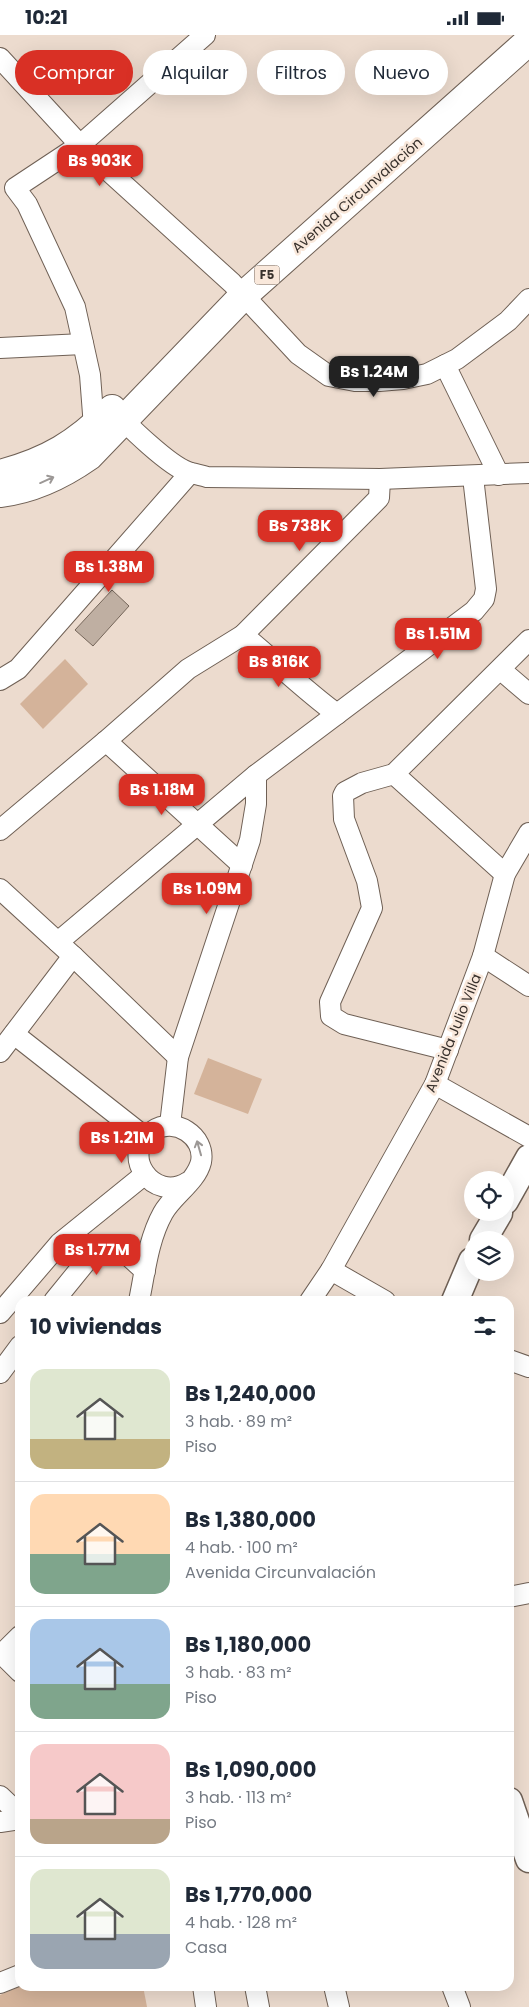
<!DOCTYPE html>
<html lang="es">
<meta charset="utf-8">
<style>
body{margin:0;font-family:Poppins,sans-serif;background:#f2f2f3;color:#1f2937;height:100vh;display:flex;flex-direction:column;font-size:19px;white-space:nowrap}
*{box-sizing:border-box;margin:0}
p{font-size:16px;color:#747a83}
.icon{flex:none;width:28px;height:28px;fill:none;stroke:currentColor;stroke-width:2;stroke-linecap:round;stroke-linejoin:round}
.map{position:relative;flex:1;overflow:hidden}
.details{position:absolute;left:15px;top:1261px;width:499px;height:695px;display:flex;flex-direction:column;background:#fff;border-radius:15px;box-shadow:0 5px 20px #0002}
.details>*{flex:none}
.top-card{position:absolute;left:15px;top:15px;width:500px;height:45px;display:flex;gap:10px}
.controls{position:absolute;left:464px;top:1136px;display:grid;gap:10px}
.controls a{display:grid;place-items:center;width:50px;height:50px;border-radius:50%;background:#fff;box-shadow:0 5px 20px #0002;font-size:25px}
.price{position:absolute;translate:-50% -42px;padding:0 11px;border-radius:10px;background:#d93025;color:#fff;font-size:16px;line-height:32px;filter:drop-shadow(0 1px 2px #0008)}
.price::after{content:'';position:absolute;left:50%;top:30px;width:15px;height:11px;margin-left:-8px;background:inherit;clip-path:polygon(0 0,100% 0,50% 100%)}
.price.selected{background:#222;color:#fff}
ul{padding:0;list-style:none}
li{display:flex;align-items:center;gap:15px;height:125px;padding:0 15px}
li+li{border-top:1px solid #e0e1e3}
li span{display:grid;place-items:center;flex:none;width:140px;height:100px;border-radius:15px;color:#555}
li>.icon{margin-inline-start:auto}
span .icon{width:60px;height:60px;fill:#fffc;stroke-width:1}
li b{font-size:21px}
h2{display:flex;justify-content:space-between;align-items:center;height:60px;padding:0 15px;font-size:21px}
.pill{padding:0 18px;border-radius:22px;background:#fff;box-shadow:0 5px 20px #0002;font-size:18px;line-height:45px}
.pill.selected{background:#d93025;color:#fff}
.status{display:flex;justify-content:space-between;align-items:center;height:35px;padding:0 25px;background:#fff;direction:ltr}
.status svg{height:14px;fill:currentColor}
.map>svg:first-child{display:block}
.green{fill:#d4b39a}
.building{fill:#bfafa2;stroke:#75665a}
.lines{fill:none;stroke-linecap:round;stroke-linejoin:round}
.minor-casing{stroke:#6f6055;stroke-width:22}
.major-casing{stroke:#6f6055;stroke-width:29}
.highway-casing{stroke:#6f6055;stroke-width:30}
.minor{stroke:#fff;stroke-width:20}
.major{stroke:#fff;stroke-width:26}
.highway{stroke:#fff;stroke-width:28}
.oneway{stroke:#9c9896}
.labels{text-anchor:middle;stroke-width:5;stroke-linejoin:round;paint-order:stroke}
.shield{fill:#f9e8db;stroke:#726860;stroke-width:1}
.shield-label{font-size:12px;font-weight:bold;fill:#38312c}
.street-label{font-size:14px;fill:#38312c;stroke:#f9e8db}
</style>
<div class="status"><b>10:21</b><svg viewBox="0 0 49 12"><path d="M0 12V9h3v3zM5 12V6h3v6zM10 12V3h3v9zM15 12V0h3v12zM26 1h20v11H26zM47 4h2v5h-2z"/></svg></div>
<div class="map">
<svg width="529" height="1972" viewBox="0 0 529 1972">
<rect width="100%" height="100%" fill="#ecdbce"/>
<g class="green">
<path d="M65 624 88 649 43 694 20 669Z"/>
<path d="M208 1023 262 1044 248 1079 194 1059Z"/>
<path d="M21 1951H143L147 1972H0V1960Z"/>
</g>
<path class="building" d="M112 555 129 571 93 611 75 595Z"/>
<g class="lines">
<g class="minor-casing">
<g id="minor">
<path d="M0 23 80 110 232 248 298 319 329 341 355 346H379L403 344 427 339 457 324 508 286 529 264"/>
<path d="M0 313 83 309"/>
<path d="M445 330 499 440"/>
<path d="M115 375C126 390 170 431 188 437 194 439 201 440 207 442L380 444 529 438"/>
<path d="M94 392 90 340 75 272 27 169 15 153 80 110 205 0"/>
<path d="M243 600C275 626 304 655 337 679"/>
<path d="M501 635 529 659"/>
<path d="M0 645 18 634 190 438"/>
<path d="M106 706 242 830"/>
<path d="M394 739 505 839"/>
<path d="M0 795 106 706 188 634 243 600 379 463 380 444"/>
<path d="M0 854 73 921 178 1022"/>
<path d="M58 907 256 740 474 576 484 564 486 554 473 442"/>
<path d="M483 921 529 951"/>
<path d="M14 999 145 1102"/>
<path d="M448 1015 344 989 331 981 330 967 372 873 367 846 344 784 343 761 345 757 362 748 394 739 529 605"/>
<path d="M0 1017 73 921"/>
<path d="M435 1049 529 1102"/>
<path d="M170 1090 178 1022 250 805 256 769V740"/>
<path d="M331 1235 385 1266"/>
<path d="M54 1266 93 1218 121 1214 145 1236"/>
<path d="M139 1266C145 1237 148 1205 163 1178 173 1160 196 1147 201 1127 206 1101 174 1081 153 1096 118 1118 153 1169 188 1147"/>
<path d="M310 1266 331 1235 435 1049 483 921 505 839 529 798"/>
<path d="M0 1278 60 1208 144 1140"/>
<path d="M509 1325 529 1332"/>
<path d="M0 1338 20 1311"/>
<path d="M509 1562 529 1558"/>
<path d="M2 1619 20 1637"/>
<path d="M0 1621 20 1601"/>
<path d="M0 1761 20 1780"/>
<path d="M0 1787 20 1784"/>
<path d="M0 1948 20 1940"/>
<path d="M203 1951 206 1972"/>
<path d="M255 1951 259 1972"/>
<path d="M334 1951 339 1972"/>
<path d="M452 1951 460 1972"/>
</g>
</g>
<g class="major-casing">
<g id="major">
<path d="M505 1166 529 1123"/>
<path d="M483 1205 499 1178"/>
<path d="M455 1266 472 1226"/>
<path d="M509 1766 529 1824"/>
</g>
</g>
<g class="highway-casing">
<g id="highway">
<path d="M0 439C49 426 76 409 112 374"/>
<path d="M0 458C34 454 62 440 89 421L244 260 529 6"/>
</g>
</g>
<use href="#minor" class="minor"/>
<use href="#major" class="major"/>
<use href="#highway" class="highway"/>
</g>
<defs><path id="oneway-shaft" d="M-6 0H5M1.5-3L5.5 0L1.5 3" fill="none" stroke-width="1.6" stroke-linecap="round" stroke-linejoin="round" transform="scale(1.25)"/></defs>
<g class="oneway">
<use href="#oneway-shaft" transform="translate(47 445) rotate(-24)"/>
<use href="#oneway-shaft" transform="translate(199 1113) rotate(-106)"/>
</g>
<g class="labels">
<rect class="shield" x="254.5" y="230.5" width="25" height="19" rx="4"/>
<g class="shield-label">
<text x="267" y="244">F5</text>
</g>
<g class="street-label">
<text transform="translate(357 160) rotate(-41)" y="5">Avenida Circunvalación</text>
<text transform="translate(453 998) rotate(-68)" y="5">Avenida Julio Villa</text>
</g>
</g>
</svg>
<div class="controls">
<a><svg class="icon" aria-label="locate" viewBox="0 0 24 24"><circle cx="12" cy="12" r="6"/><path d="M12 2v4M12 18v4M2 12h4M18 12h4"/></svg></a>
<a><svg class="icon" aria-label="layers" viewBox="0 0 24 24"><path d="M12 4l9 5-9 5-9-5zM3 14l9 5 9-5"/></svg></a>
</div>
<b class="price" style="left:100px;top:152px">Bs 903K</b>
<b class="price selected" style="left:374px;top:363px">Bs 1.24M</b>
<b class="price" style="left:300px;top:517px">Bs 738K</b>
<b class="price" style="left:109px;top:558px">Bs 1.38M</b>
<b class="price" style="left:438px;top:625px">Bs 1.51M</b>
<b class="price" style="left:279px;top:653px">Bs 816K</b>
<b class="price" style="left:162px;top:781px">Bs 1.18M</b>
<b class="price" style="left:207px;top:880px">Bs 1.09M</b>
<b class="price" style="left:122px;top:1129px">Bs 1.21M</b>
<b class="price" style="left:97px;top:1241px">Bs 1.77M</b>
<div class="top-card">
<a class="pill selected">Comprar</a>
<a class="pill">Alquilar</a>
<a class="pill">Filtros</a>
<a class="pill">Nuevo</a>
</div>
<section class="details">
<h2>10 viviendas<svg class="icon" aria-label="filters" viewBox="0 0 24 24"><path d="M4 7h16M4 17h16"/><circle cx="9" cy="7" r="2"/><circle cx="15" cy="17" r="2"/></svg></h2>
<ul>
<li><span style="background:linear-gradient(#dfe7d0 70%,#c2b280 0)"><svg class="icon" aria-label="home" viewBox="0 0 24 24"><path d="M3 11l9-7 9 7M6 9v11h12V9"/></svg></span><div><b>Bs 1,240,000</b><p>3 hab. · 89 m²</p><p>Piso</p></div></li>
<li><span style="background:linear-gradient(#ffd9b3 60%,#7fa58c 0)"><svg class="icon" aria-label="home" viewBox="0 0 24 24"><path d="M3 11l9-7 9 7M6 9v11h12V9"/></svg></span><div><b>Bs 1,380,000</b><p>4 hab. · 100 m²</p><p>Avenida Circunvalación</p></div></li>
<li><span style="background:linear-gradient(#a9c7e8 65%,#7fa58c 0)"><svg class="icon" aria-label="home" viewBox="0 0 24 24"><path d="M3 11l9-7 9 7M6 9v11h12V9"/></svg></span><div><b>Bs 1,180,000</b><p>3 hab. · 83 m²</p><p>Piso</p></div></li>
<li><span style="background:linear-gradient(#f6c9c9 75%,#b9a48a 0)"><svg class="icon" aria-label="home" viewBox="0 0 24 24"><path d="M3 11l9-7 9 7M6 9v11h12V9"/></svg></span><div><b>Bs 1,090,000</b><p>3 hab. · 113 m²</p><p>Piso</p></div></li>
<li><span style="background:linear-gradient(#dfe7d0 65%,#9aa5b1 0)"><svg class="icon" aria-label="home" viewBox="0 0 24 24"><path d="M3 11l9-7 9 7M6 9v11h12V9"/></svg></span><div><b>Bs 1,770,000</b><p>4 hab. · 128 m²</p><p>Casa</p></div></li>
</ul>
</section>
</div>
